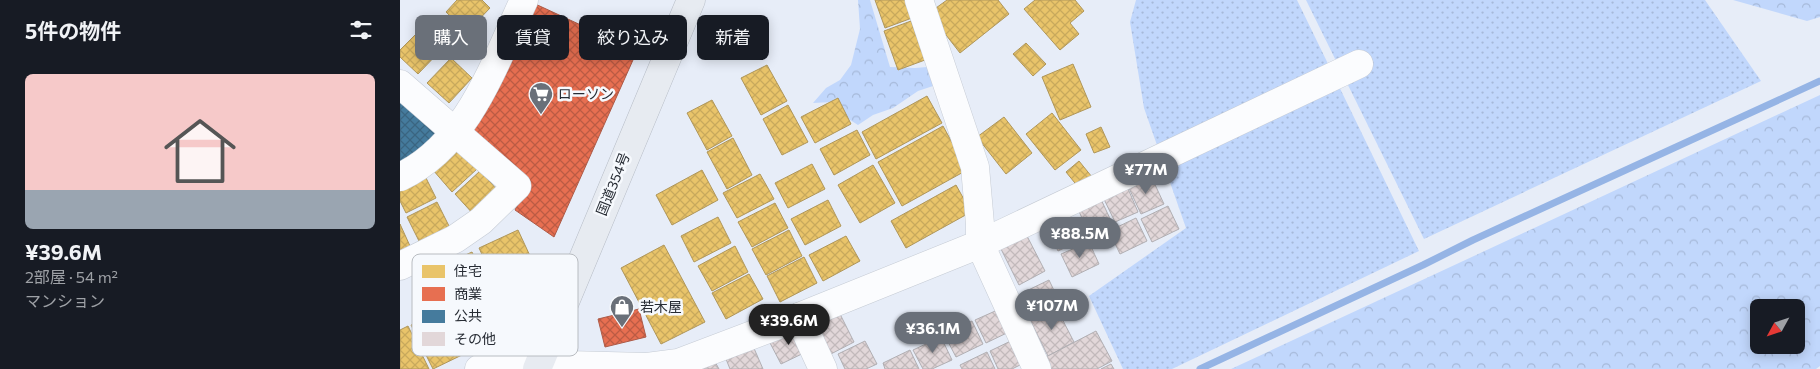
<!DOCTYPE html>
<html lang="ja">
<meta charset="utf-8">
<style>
body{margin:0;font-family:Commissioner,"Noto Sans JP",sans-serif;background:#20242c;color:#f1f3f6;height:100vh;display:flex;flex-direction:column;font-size:19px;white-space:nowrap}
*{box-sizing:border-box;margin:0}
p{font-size:16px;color:#9ea1a6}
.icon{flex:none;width:28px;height:28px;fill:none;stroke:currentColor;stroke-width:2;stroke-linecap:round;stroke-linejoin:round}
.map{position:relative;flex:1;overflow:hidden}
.drawer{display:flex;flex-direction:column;background:#171b24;width:400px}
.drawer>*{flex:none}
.top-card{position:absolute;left:15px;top:15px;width:475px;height:45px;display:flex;gap:10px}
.needle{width:32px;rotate:230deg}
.buttons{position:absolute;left:1350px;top:299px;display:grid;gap:10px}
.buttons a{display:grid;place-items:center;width:55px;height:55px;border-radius:8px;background:#171b24;box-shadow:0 2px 12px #0003;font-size:25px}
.price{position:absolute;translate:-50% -42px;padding:0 11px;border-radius:18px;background:#6a7079;color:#fff;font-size:16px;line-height:32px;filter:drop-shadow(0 1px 2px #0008)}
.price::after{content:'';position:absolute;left:50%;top:30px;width:15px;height:11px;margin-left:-8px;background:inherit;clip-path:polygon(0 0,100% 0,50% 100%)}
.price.active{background:#222;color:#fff}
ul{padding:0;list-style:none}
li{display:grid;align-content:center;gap:10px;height:265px;padding:0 25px}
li+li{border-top:1px solid #363941}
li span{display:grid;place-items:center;height:155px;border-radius:8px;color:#555}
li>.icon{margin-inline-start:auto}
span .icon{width:90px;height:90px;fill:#fffc;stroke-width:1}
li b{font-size:21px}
h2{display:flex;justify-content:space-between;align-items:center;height:60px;padding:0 25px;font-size:21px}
.pill{padding:0 18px;border-radius:8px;background:#171b24;box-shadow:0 2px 12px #0003;font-size:18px;line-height:45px}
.pill.active{background:#6a7079;color:#fff}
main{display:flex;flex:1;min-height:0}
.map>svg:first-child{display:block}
.grass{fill:url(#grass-dots)}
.forest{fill:url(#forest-crowns);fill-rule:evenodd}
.homes{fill:url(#homes-cross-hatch);stroke:#af965a}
.shops{fill:url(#shops-cross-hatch);stroke:#ad5b48}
.public{fill:url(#public-cross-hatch);stroke:#3c637e}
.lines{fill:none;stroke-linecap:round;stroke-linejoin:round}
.stream{stroke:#95b4e5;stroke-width:7}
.building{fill:url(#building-cross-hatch);stroke:#b1afb3}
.minor-casing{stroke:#c5cbd4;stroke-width:29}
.highway-casing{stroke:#b6bcc6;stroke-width:29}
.minor{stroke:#fbfcfe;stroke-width:28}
.highway{stroke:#e7ebf1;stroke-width:28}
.labels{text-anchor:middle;stroke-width:5;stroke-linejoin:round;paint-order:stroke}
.poi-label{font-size:14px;fill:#272c34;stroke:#f6f9fd;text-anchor:start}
.street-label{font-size:14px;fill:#272c34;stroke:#f6f9fd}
.key{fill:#f6f9fd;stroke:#b8bcc1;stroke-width:1}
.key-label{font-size:14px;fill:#272c34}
</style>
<main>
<section class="drawer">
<h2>5件の物件<svg class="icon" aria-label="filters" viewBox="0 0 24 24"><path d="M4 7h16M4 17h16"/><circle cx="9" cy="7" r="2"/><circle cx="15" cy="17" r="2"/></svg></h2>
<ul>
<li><span style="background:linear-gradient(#f6c9c9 75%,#9aa5b1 0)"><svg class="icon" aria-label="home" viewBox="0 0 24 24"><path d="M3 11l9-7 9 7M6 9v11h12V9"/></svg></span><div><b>¥39.6M</b><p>2部屋 · 54 m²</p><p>マンション</p></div></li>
</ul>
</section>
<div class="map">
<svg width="1420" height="369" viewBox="0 0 1420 369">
<defs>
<pattern id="grass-dots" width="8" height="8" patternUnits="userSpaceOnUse" patternTransform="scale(1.25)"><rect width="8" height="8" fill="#c1d7fc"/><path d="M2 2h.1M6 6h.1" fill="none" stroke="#a6b9d9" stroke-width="1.8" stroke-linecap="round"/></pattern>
<pattern id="forest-crowns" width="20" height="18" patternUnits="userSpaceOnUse" patternTransform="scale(1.25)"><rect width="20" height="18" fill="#c1d7fc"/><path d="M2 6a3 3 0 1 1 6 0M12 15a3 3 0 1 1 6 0" fill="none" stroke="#a6b9d9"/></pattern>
<pattern id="homes-cross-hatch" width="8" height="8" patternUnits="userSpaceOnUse" patternTransform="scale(1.25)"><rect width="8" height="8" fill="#e9c46a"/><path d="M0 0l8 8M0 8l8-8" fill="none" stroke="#c8a95c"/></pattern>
<pattern id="shops-cross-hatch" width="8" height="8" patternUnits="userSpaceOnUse" patternTransform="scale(1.25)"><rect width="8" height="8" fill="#e76f51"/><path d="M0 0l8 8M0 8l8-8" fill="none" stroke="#bb5b44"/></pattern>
<pattern id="public-cross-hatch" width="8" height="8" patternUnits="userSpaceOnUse" patternTransform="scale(1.25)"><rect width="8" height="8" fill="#457b9d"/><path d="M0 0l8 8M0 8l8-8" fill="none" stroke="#3a6581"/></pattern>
<pattern id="building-cross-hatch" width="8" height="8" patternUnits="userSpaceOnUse" patternTransform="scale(1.25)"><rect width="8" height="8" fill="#e2d7d9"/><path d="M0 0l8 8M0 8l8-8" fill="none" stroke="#c2b9bb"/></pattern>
</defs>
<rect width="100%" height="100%" fill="#e7edf8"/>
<g class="grass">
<path d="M736 0H897L1019 251 772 369H723L689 296 786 228 744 108 730 22Z"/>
<path d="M906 0H1305L1361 81 1024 239Z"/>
</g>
<g class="forest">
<path d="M458 0H470L490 67 515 68 527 67 533 86 518 91 493 108 473 115 458 125 439 113 432 102 413 103 426 88 440 80 451 65 460 29Z"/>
<path d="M1333 0H1420V17L1407 21Z"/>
<path d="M1420 95V366L1416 369H831ZM1359 308H1396V345H1359Z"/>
</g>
<g class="homes">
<path d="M57 0H82L90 8 67 32 46 12Z"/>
<path d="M475 0H505L512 18 485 28Z"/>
<path d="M547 0H598L609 14 560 53 529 13Z"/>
<path d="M635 0H675L684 11 670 23 679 34 660 50 624 9Z"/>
<path d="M511 21 525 60 498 70 484 31Z"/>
<path d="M20 30 41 50 18 74 0 57V50Z"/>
<path d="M626 43 646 64 633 76 613 54Z"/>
<path d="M51 58 72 78 49 103 27 83Z"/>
<path d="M673 64 691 107 660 120 642 77Z"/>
<path d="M367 65 387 101 361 115 341 78Z"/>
<path d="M527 96 542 123 476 159 462 132Z"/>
<path d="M438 98 451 124 415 143 401 117Z"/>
<path d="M312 100 332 136 307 150 287 113Z"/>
<path d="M388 105 408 142 382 155 363 119Z"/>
<path d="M652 113 681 150 655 170 626 134Z"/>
<path d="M604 117 632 153 606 174 577 137Z"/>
<path d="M543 126 567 170 502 206 478 162Z"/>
<path d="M701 127 710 147 694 153 686 134Z"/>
<path d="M457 130 470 155 434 175 420 149Z"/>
<path d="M333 138 352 175 327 189 307 152Z"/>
<path d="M57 147 77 169 52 192 33 170Z"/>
<path d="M679 161 692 177 679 188 666 172Z"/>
<path d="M412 164 425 189 388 208 375 183Z"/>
<path d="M473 165 495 203 460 223 438 185Z"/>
<path d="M302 170 318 200 272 225 256 195Z"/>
<path d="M80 171 100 193 75 216 55 194Z"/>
<path d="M23 172 36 198 6 213 0 201V183Z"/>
<path d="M360 174 374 199 337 218 323 193Z"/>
<path d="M556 185 571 212 506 248 491 221Z"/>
<path d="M428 200 441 226 405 245 391 219Z"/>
<path d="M37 202 50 228 20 243 7 217Z"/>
<path d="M375 203 388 228 352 247 338 222Z"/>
<path d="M318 217 331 243 294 262 281 236Z"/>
<path d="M0 224 10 246 0 251Z"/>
<path d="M118 230 131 258 92 276 79 248Z"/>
<path d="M389 230 402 256 366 275 352 249Z"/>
<path d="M446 236 460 261 423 281 409 255Z"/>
<path d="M264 245 305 322 261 344 221 268Z"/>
<path d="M335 246 348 272 312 291 298 266Z"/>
<path d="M72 252 85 279 45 297 32 270Z"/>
<path d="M404 257 417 283 380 302 367 276Z"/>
<path d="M349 274 363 299 326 319 312 293Z"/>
<path d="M43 310 64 354 33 369 11 325Z"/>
<path d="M8 326 29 369H0V330Z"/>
</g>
<g class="shops">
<path d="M131 2 237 51 154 237 115 210 127 186 62 132Z"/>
<path d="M239 309 246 337 205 347 198 319Z"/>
</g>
<path class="public" d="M0 94 43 132 0 168Z"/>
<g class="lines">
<path class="stream" d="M800 369 1023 265 1073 240 1420 81"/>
</g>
<g class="building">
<path d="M751 176 764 204 741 214 728 186Z"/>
<path d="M726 184 738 212 715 222 702 195Z"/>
<path d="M699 195 712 223 689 233 676 205Z"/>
<path d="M768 206 779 229 752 242 741 219Z"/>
<path d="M668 213 681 240 658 251 645 223Z"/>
<path d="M736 218 747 241 720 254 709 231Z"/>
<path d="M627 236 645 271 619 285 601 249Z"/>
<path d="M689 242 699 264 672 277 661 254Z"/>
<path d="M649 280 660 303 633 316 622 293Z"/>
<path d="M436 306 454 342 427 356 409 320Z"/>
<path d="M656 307 674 342 648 356 630 320Z"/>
<path d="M602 308 613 330 586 343 575 320Z"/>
<path d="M572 321 583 344 556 357 544 334Z"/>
<path d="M397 329 408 351 381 364 369 341Z"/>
<path d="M696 331 712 361 697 369H649L644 358Z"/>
<path d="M541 337 552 360 532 369H523L513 350Z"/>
<path d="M617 338 628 361 612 369H598L590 351Z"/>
<path d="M465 341 477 364 466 369H445L438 354Z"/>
<path d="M353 346 363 369H330L326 359Z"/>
<path d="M510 350 519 369H485L483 363Z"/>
<path d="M587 352 595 369H562L560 365Z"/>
<path d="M314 360 319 369H298Z"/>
<path d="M711 364 714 369H701Z"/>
</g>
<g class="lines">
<g class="minor-casing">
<g id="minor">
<path d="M519 0 575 167 580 224V244L637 369"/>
<path d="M0 84 117 186 81 221 55 239 0 266"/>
<path d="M0 177C68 145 94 64 124 0"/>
<path d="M399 317 423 369"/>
<path d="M79 369 101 359 113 357 167 365 247 367 278 363 384 323 580 244 959 64"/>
</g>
</g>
<g class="highway-casing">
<path id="highway" d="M137 369 291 0"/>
</g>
<use href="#minor" class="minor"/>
<use href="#highway" class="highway"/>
</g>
<defs>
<g id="supermarket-pin" transform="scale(1.25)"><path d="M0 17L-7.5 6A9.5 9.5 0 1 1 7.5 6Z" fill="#6a7079" stroke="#f6f9fd"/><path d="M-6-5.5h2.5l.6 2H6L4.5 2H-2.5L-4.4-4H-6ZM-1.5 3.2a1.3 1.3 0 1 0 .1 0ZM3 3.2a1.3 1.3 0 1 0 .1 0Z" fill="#fff"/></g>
<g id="shop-pin" transform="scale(1.25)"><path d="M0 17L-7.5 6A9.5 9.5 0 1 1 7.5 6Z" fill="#6a7079" stroke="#f6f9fd"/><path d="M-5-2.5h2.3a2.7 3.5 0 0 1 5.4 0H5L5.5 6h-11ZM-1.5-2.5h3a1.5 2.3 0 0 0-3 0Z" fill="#fff"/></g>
</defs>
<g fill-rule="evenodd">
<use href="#supermarket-pin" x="141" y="94"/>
<use href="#shop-pin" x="222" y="307"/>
</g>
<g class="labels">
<g class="poi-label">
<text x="158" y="99">ローソン</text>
<text x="240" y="312">若木屋</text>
</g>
<g class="street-label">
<text transform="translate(213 184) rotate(-68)" y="5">国道354号</text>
</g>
</g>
<rect x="12" y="254" width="166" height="102" rx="8" class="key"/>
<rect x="22" y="265" width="23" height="13" fill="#e9c46a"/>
<rect x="22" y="287" width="23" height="14" fill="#e76f51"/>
<rect x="22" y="310" width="23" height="13" fill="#457b9d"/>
<rect x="22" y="332" width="23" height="14" fill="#e2d7d9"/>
<g class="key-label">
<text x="54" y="276">住宅</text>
<text x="54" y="299">商業</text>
<text x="54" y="321">公共</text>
<text x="54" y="344">その他</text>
</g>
</svg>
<div class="buttons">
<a><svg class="needle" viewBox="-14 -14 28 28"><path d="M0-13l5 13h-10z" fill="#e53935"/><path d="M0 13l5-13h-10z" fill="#9ea1a6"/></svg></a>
</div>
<b class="price" style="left:746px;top:195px">¥77M</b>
<b class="price" style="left:680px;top:259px">¥88.5M</b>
<b class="price" style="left:652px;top:331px">¥107M</b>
<b class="price active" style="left:389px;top:346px">¥39.6M</b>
<b class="price" style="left:533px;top:354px">¥36.1M</b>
<div class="top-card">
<a class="pill active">購入</a>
<a class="pill">賃貸</a>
<a class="pill">絞り込み</a>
<a class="pill">新着</a>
</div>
</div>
</main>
